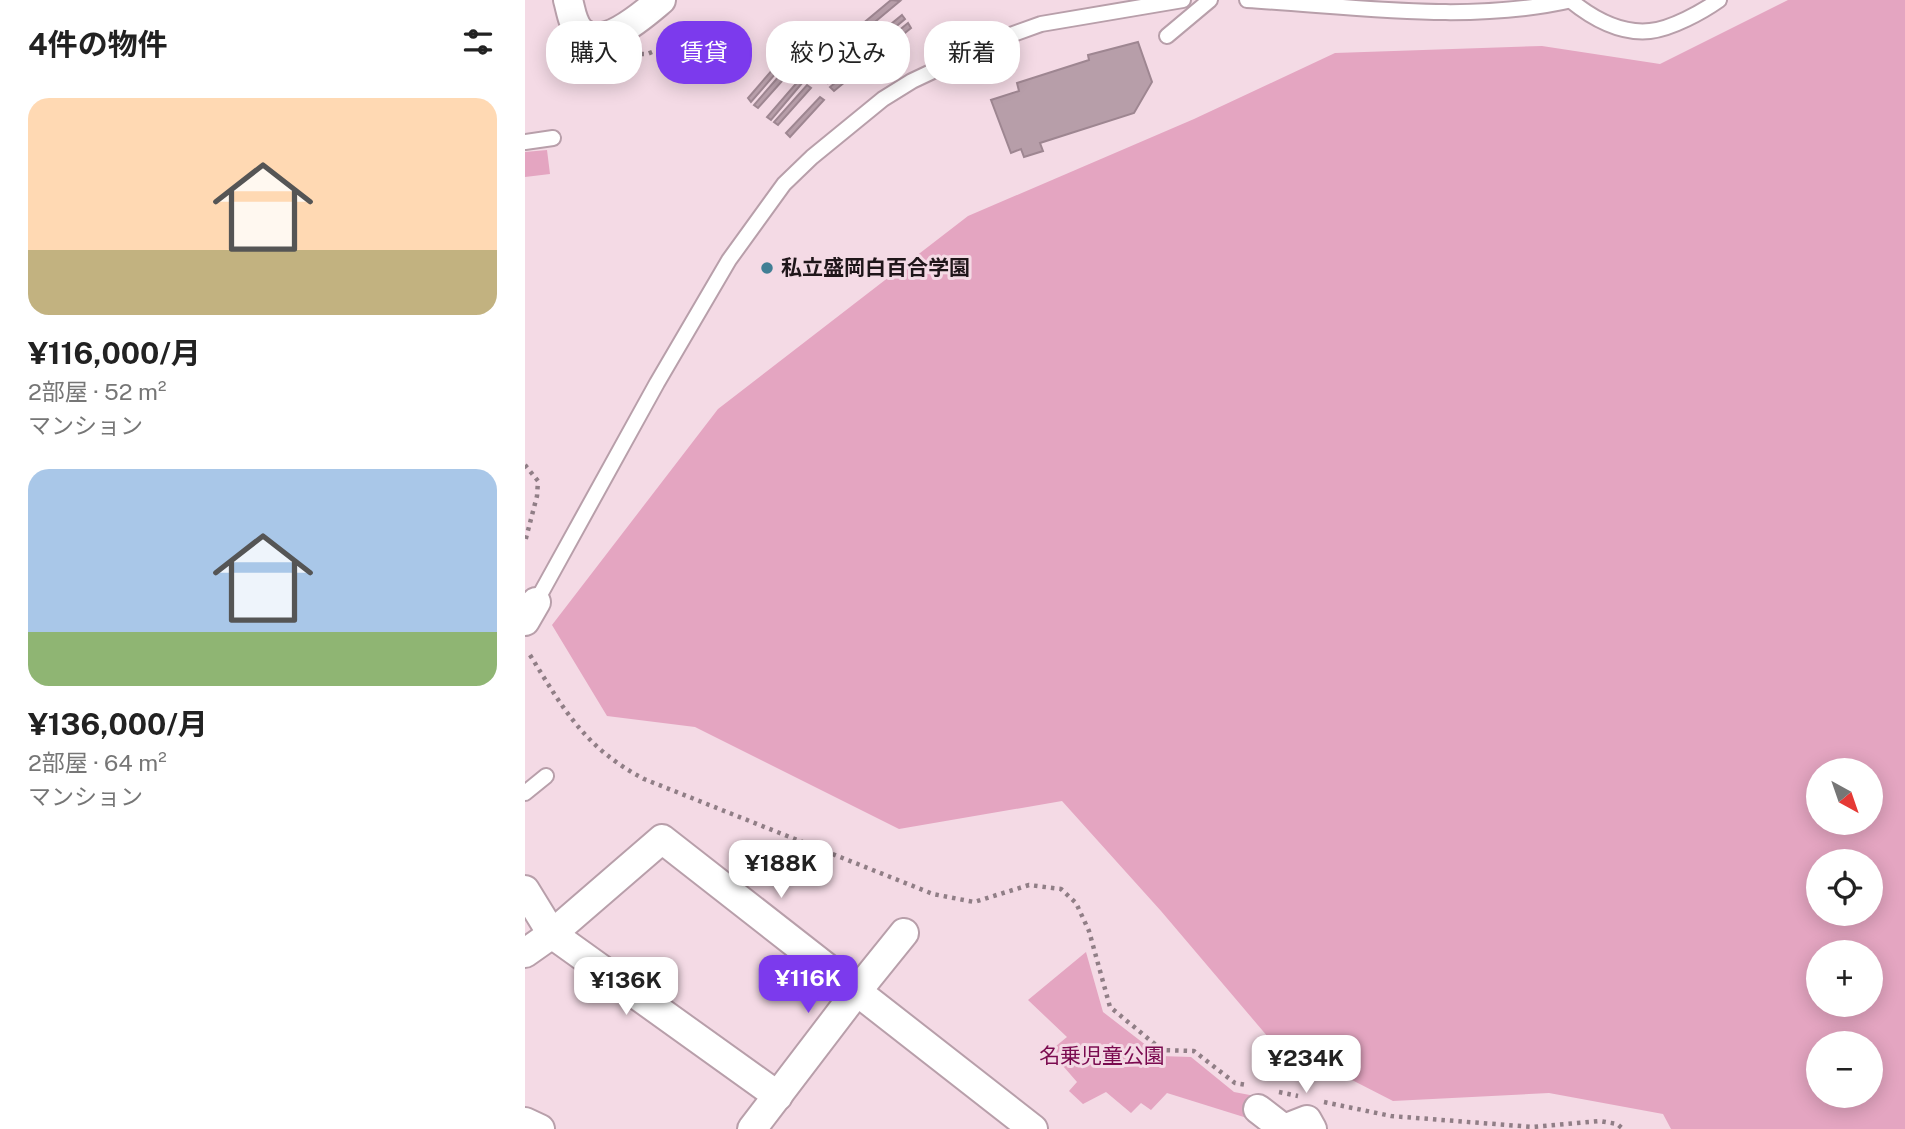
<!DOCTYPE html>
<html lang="ja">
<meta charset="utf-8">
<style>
body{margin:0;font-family:"Public Sans","Noto Sans JP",sans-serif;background:#f2f2f2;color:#222;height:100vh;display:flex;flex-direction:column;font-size:26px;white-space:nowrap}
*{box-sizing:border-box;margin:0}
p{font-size:23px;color:#767676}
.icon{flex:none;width:38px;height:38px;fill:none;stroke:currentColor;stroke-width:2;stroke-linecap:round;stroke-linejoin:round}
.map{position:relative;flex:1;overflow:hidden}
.details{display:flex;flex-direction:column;background:#fff;width:525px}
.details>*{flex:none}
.banner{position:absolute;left:21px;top:21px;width:665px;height:63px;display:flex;gap:14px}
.needle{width:46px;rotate:140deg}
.tools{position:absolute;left:1281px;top:758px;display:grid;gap:14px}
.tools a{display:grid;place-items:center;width:77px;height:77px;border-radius:50%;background:#fff;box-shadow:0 4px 18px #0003;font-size:35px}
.price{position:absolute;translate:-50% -60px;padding:0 16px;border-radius:14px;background:#fff;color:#222;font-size:23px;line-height:46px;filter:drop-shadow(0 2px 4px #0008)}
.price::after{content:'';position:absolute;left:50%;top:42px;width:21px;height:16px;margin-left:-10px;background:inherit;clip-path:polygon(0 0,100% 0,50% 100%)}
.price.current{background:#7c3aed;color:#fff}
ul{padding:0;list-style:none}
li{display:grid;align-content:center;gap:14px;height:371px;padding:0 28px}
li span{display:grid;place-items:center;height:217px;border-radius:21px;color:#555}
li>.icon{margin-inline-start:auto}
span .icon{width:126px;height:126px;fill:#fffc;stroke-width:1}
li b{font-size:30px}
h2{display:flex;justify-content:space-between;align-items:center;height:84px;padding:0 28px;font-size:30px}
.pill{padding:0 24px;border-radius:28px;background:#fff;box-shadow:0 4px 18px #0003;font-size:24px;line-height:63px}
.pill.current{background:#7c3aed;color:#fff}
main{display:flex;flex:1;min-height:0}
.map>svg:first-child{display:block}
.green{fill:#e4a5c1;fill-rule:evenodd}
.building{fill:#b79ea9;stroke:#9e8691;stroke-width:2}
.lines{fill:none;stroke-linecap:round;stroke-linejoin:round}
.lane-casing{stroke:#b89faa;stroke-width:18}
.street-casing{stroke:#b89faa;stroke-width:32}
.path{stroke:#907e86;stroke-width:4.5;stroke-dasharray:3.5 5;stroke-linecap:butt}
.lane{stroke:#fff;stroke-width:14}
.street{stroke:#fff;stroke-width:28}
.poi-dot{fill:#417f95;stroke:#f4dae5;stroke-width:2.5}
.labels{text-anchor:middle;stroke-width:6;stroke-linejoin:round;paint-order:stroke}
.poi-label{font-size:21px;font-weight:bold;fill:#1f161a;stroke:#f4dae5;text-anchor:start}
.park-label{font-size:21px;fill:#7a0a4f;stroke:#f4dae5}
</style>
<main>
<section class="details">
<h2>4件の物件<svg class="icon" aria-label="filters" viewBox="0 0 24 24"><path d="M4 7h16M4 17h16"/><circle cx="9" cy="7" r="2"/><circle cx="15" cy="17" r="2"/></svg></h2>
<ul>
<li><span style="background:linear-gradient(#ffd9b3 70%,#c2b280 0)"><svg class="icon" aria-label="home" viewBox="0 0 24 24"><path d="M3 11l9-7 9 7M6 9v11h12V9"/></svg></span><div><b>¥116,000/月</b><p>2部屋 · 52 m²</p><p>マンション</p></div></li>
<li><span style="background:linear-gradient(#a9c7e8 75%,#8fb573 0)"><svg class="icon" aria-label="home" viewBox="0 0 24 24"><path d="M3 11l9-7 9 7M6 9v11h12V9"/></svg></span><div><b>¥136,000/月</b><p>2部屋 · 64 m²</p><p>マンション</p></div></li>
</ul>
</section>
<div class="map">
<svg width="1380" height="1129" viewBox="0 0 1380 1129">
<rect width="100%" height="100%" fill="#f4dae5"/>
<g class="green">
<path d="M1263 0H1380V1129H1146L1138 1114 1024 1093 868 1101 743 1037 636 911 537 801 374 829 170 727 82 716 27 625 193 409 443 216 669 119 810 53 1017 46 1135 64ZM1346 770V822H1293V770ZM1346 861V914H1293V861ZM1293 952H1346V1004H1293ZM1293 1043H1346V1096H1293Z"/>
<path d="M22 150 25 174 0 177V152Z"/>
<path d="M561 952 578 1012 635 1056 666 1057 709 1092 730 1096 722 1118 642 1093 626 1110 616 1103 606 1113 581 1092 558 1104 544 1091 552 1082 525 1051 542 1037 503 1000Z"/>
</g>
<g class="building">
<path d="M366 0 375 1 291 71 287 66Z"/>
<path d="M377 15 380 19 303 83 300 78Z"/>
<path d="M383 23 386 28 309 91 305 87Z"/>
<path d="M613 42 627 82 609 113 515 143 518 151 499 157 496 149 486 153 466 100 494 91 492 83 564 60 563 55Z"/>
<path d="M254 62 258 65 226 102 223 98Z"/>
<path d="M261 68 265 72 233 108 229 105Z"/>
<path d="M275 79 278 82 246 120 242 117Z"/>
<path d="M282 85 286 88 253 125 249 122Z"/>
<path d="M295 97 299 100 265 137 261 133Z"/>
</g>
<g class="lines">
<g class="lane-casing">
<g id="lane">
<path d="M722 0C828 6 943 24 1047 0"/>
<path d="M1045 0C1067 18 1096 34 1125 31 1146 29 1177 12 1194 0"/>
<path d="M642 36 685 0"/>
<path d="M0 142 28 138"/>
<path d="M11 602 132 383 204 260 259 184 287 157 358 99 387 81 480 37 516 24 658 0"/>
<path d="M0 793 21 776"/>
</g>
</g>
<g class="street-casing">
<g id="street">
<path d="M43 0C46 10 47 23 55 31 77 53 119 14 136 0"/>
<path d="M0 621 11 602"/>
<path d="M0 890 27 934 253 1096"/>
<path d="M0 953 27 934 137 839 508 1129"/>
<path d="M733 1109 759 1129 782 1120 787 1129"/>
<path d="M0 1122 15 1129"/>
<path d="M227 1129 333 990 379 933"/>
</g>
</g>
<g class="path">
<path d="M108 50 115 54H122L170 35 199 27"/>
<path d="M0 465 13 481 12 496 0 542"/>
<path d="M5 655C39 710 60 748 119 779L408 894 449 902 504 885 536 889 551 903 564 931 585 1007 637 1050 669 1051 710 1083 722 1085"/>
<path d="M754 1092 773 1096"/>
<path d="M799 1102 866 1116 1008 1127 1075 1121 1092 1124 1098 1129"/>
</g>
<use href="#lane" class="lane"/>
<use href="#street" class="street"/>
</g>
<circle class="poi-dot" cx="242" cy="268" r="7"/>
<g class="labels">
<g class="poi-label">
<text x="256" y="275">私立盛岡白百合学園</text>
</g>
<g class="park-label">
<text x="577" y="1063">名乗児童公園</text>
</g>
</g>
</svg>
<div class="tools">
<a><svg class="needle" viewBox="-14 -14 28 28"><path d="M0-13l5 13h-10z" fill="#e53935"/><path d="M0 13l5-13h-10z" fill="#767676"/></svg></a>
<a><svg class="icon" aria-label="locate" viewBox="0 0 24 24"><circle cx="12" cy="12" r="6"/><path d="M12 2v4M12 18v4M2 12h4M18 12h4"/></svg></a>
<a>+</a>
<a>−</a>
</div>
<b class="price" style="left:256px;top:900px">¥188K</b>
<b class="price current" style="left:283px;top:1015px">¥116K</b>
<b class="price" style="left:101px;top:1017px">¥136K</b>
<b class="price" style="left:781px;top:1095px">¥234K</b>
<div class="banner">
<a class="pill">購入</a>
<a class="pill current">賃貸</a>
<a class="pill">絞り込み</a>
<a class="pill">新着</a>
</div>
</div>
</main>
